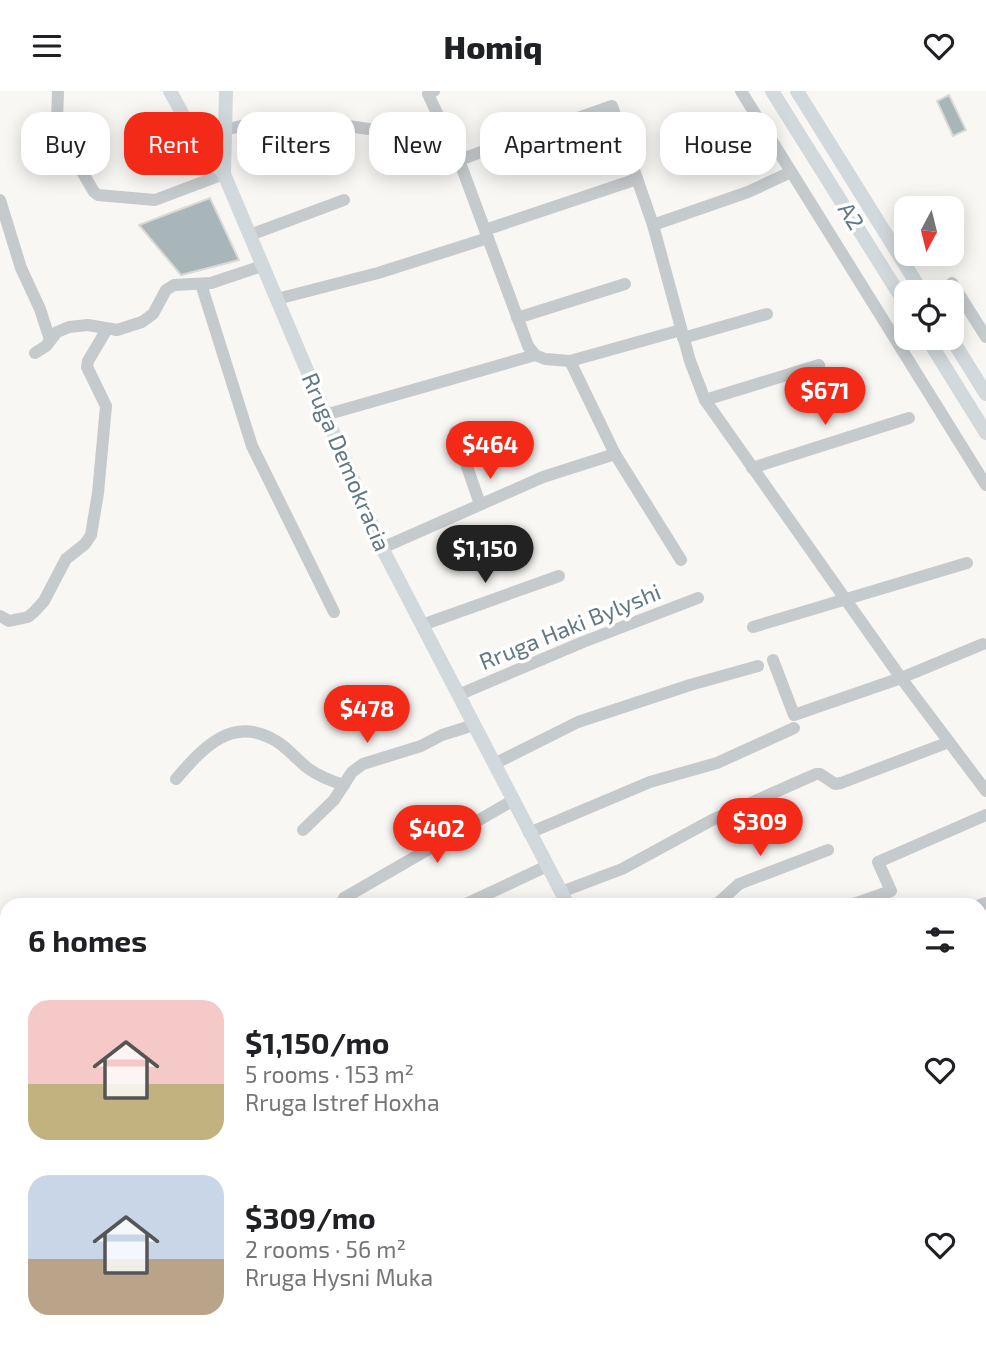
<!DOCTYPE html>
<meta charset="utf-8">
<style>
body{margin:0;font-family:"Exo 2",sans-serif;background:#f2f2f2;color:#202124;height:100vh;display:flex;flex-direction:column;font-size:26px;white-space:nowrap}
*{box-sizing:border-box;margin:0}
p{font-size:23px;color:#757577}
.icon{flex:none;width:38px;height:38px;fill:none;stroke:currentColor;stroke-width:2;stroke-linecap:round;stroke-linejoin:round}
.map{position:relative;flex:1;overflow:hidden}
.side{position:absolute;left:0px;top:807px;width:987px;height:450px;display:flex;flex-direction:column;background:#fff;border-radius:21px 21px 0 0;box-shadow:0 4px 18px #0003}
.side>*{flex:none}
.top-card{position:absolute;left:21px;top:21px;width:945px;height:63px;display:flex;gap:14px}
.needle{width:46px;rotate:187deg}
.buttons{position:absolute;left:894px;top:105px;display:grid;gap:14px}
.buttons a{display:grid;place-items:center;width:70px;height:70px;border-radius:14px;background:#fff;box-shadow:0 4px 18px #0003;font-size:35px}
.price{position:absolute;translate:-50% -60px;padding:0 16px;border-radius:24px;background:#f32a18;color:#fff;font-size:23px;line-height:46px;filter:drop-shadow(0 2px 4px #0008)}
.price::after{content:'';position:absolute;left:50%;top:42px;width:21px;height:16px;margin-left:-10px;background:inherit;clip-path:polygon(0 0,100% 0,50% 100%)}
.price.active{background:#222;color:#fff}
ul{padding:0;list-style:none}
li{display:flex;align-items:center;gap:21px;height:175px;padding:0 28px}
li span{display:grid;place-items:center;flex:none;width:196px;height:140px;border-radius:21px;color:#555}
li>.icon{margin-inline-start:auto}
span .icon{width:84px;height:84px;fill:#fffc;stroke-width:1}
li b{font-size:30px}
h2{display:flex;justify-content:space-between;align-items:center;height:84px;padding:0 28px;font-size:30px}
.tag{padding:0 24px;border-radius:21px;background:#fff;box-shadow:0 4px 18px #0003;font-size:24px;line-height:63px}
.tag.active{background:#f32a18;color:#fff}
header{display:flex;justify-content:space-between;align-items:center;height:91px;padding:0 28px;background:#fff;font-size:32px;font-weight:800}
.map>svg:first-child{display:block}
.building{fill:#a8b5b9;stroke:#d9d9d6;stroke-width:2}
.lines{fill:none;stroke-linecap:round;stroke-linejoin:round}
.minor{stroke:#c5cacd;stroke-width:12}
.major{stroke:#d2d9dc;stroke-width:14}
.labels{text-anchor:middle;stroke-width:7;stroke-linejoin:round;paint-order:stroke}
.street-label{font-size:23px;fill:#607882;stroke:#fff}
</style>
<header><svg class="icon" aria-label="menu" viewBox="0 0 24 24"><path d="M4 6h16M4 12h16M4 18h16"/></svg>Homiq<svg class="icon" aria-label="heart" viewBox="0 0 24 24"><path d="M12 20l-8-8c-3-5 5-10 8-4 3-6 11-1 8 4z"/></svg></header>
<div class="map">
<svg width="986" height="1255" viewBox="0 0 986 1255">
<rect width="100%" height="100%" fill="#f8f7f4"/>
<g class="building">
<path d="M949 4 966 39 953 45 937 10Z"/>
<path d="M210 107 239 169 181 184 139 134Z"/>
</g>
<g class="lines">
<g class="minor">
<path d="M58 0 57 31 59 41 94 101 98 104 155 109 224 83"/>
<path d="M434 0 428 3 459 69 528 255 535 264 545 268 570 270 681 239"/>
<path d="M741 0 986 394"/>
<path d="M195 46 245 34 299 28 383 40 409 35 439 26"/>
<path d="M459 69 612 15 653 134 690 270 705 309 901 587 986 700"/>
<path d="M0 109 21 177 40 218 50 249"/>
<path d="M653 134 748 101 791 81"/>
<path d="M485 139 637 88"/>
<path d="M250 144 344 109"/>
<path d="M952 192 986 246"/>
<path d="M201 193 252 355 334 521"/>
<path d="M277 208 378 182 488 147"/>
<path d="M517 227 625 193"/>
<path d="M683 247 767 223"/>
<path d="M35 262 46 255 57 241 69 236 88 234 117 239 142 231 153 223 166 199 174 194 211 192 262 175"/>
<path d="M570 270 615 363 681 469"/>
<path d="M705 309 819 274"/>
<path d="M325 324 535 264"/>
<path d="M455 341 480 413"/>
<path d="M752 377 909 327"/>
<path d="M382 457 543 386 615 363"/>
<path d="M0 525 9 530 28 526 34 521 44 510 66 468 85 453 91 444 98 402 106 315 87 276 88 270 107 238"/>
<path d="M422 534 559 485"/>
<path d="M753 536 967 472"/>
<path d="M773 569 794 624 901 587 983 553"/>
<path d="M458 604 583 551 698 507"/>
<path d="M494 673 578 631 690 594 758 575"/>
<path d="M176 688C202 658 232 623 276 650 288 657 298 670 309 678 320 686 331 690 344 694"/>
<path d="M303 739 334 709 352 681 363 673 421 655 442 644 474 634"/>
<path d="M529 742 650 691 717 672 794 637"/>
<path d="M561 801 622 778 712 729 816 683H820L835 693 841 692 949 651"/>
<path d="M344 807 512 710"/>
<path d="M464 814 547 775"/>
<path d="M716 814 739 793 828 759"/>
<path d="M851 814 891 800 878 771 986 724"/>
<path d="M980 814 986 812"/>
<path d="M980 900 986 898"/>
<path d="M980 974 986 990"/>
<path d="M0 1041 7 1040"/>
<path d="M208 1250 212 1255"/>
<path d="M780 1250 782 1255"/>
</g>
<g class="major">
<path d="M170 0 195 46 224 83 382 457 568 814"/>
<path d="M772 0 906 214"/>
<path d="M797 0 922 201"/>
<path d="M224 83 226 0"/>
<path d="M927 247 986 342"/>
<path d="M951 247 986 303"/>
<path d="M818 1250 822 1255"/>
</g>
</g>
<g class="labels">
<g class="street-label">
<text transform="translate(851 125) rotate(58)" y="8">A2</text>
<text transform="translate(346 371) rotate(67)" y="8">Rruga Demokracia</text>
<text transform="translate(570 536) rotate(-22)" y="8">Rruga Haki Bylyshi</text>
</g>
</g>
</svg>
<div class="buttons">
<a><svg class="needle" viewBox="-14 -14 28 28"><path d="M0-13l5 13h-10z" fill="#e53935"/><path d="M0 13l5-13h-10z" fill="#757577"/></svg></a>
<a><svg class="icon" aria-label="locate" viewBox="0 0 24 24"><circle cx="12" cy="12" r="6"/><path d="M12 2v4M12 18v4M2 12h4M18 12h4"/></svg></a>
</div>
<b class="price" style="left:825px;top:336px">$671</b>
<b class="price" style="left:490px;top:390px">$464</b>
<b class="price active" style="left:485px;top:494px">$1,150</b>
<b class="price" style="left:367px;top:654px">$478</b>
<b class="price" style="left:760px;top:767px">$309</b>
<b class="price" style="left:437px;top:774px">$402</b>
<div class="top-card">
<a class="tag">Buy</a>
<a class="tag active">Rent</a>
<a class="tag">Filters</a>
<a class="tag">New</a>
<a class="tag">Apartment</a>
<a class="tag">House</a>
</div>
<section class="side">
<h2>6 homes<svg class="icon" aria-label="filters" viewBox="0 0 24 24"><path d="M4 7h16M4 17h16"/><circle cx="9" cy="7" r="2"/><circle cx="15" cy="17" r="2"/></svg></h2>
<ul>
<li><span style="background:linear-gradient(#f6c9c9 60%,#c2b280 0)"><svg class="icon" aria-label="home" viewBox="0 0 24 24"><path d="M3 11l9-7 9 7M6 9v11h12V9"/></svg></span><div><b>$1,150/mo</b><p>5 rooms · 153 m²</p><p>Rruga Istref Hoxha</p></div><svg class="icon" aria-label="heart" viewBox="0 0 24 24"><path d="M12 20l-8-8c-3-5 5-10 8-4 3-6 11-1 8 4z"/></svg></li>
<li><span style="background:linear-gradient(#c9d6e8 60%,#b9a48a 0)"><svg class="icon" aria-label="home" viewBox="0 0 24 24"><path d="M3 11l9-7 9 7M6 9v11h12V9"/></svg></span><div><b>$309/mo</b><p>2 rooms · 56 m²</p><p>Rruga Hysni Muka</p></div><svg class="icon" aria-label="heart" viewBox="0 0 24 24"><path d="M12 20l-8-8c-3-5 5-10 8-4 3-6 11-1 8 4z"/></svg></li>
</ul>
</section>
</div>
